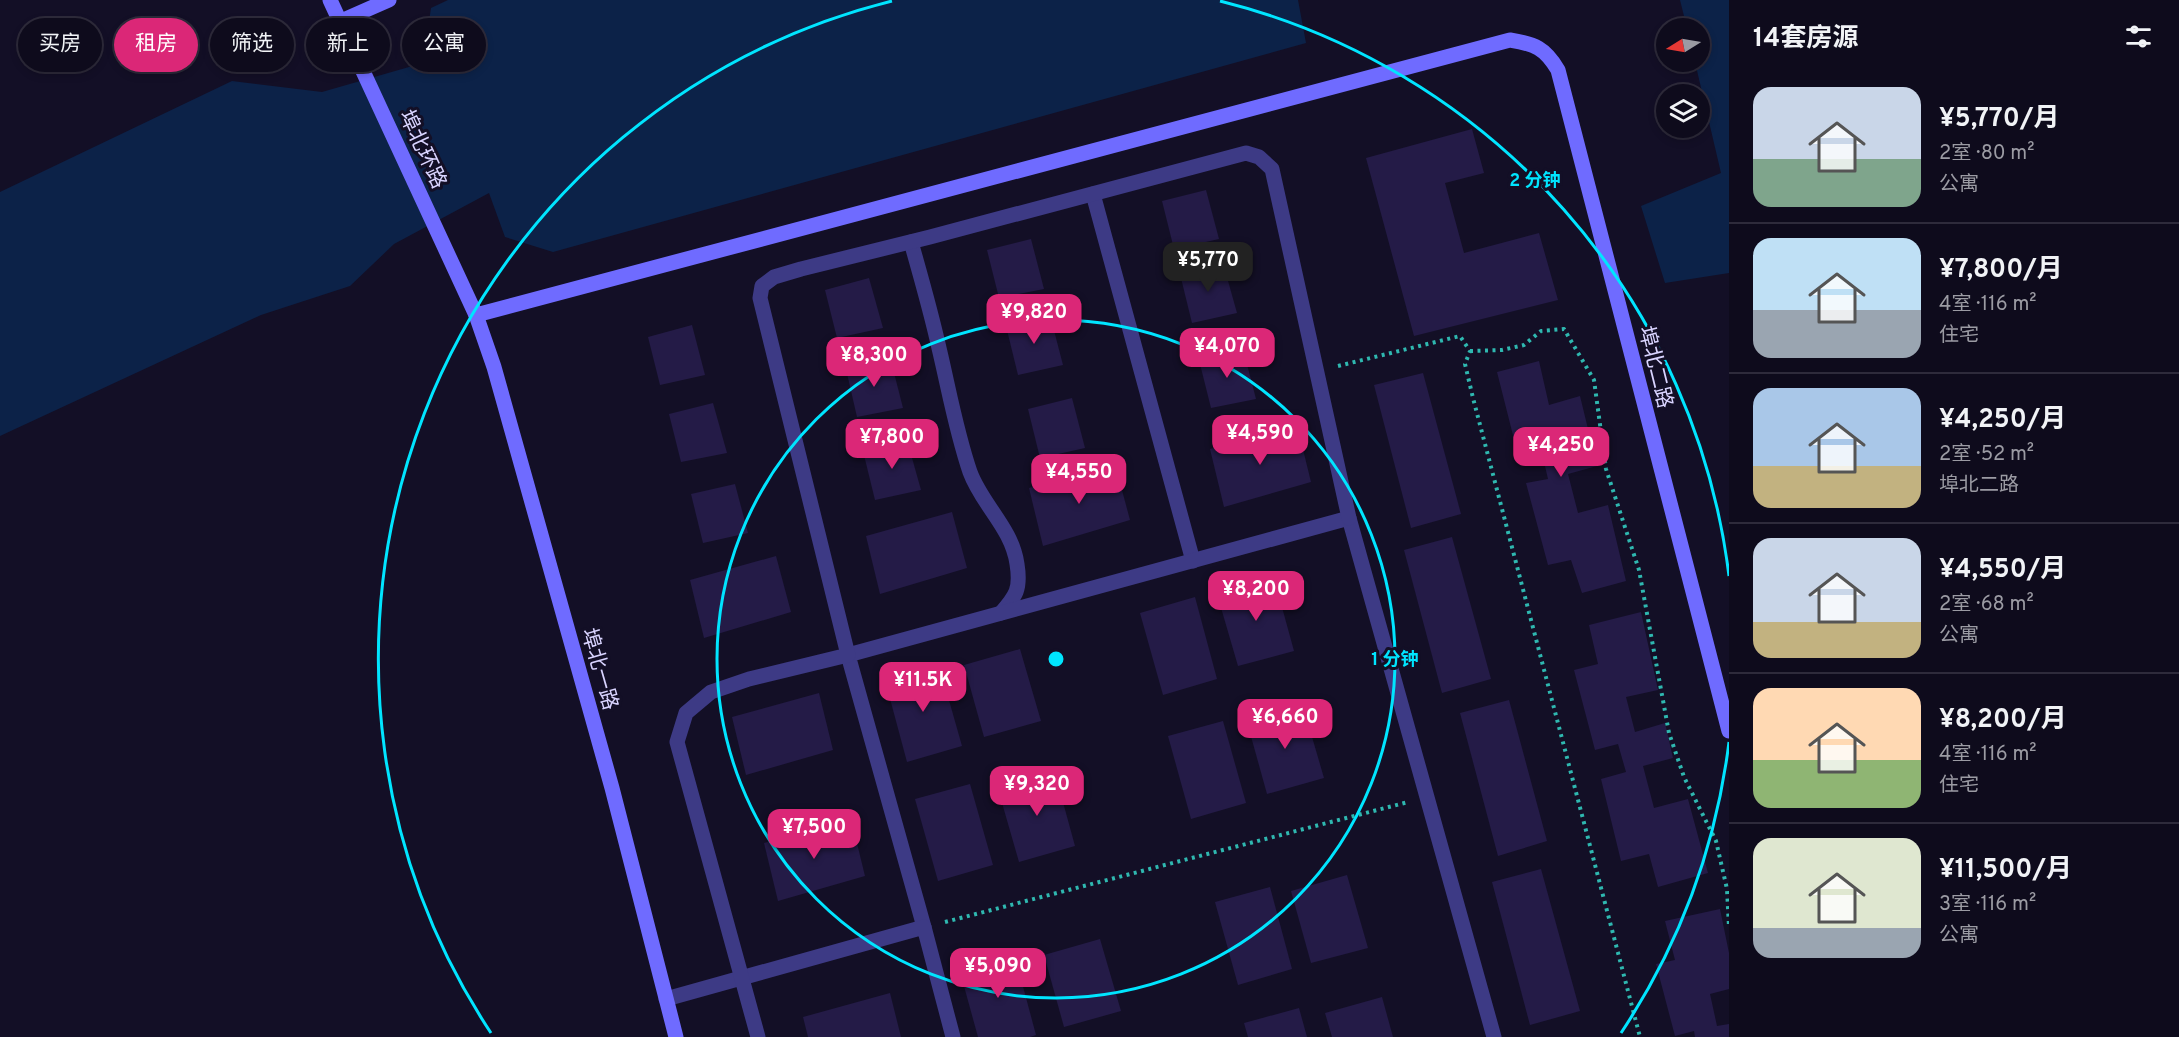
<!DOCTYPE html>
<html lang="zh">
<meta charset="utf-8">
<style>
body{margin:0;font-family:Overpass,"Noto Sans SC",sans-serif;background:#171425;color:#f1f3f6;height:100vh;display:flex;flex-direction:column;font-size:22px;white-space:nowrap}
*{box-sizing:border-box;margin:0}
p{font-size:20px;color:#9b9ba3}
.icon{flex:none;width:33px;height:33px;fill:none;stroke:currentColor;stroke-width:2;stroke-linecap:round;stroke-linejoin:round}
.map{position:relative;flex:1;overflow:hidden}
.sheet{display:flex;flex-direction:column;background:#0e0b1c;width:450px}
.sheet>*{flex:none}
.guide{position:absolute;left:18px;top:18px;width:570px;height:54px;display:flex;gap:12px}
.needle{width:39px;rotate:259deg}
.tools{position:absolute;left:1656px;top:18px;display:grid;gap:12px}
.tools a{display:grid;place-items:center;width:54px;height:54px;border-radius:50%;background:#0e0b1c;box-shadow:0 3px 9px #0003,0 0 0 2px #2e2b3b;font-size:30px}
.price{position:absolute;translate:-50% -51px;padding:0 14px;border-radius:12px;background:#db2777;color:#fff;font-size:20px;line-height:39px;filter:drop-shadow(0 2px 3px #0008)}
.price::after{content:'';position:absolute;left:50%;top:36px;width:18px;height:14px;margin-left:-9px;background:inherit;clip-path:polygon(0 0,100% 0,50% 100%)}
.price.current{background:#222;color:#fff}
ul{padding:0;list-style:none}
li{display:flex;align-items:center;gap:18px;height:150px;padding:0 24px}
li+li{border-top:2px solid #2e2b3b}
li span{display:grid;place-items:center;flex:none;width:168px;height:120px;border-radius:18px;color:#555}
li>.icon{margin-inline-start:auto}
span .icon{width:72px;height:72px;fill:#fffc;stroke-width:1}
li b{font-size:26px}
h2{display:flex;justify-content:space-between;align-items:center;height:72px;padding:0 24px;font-size:26px}
.chip{padding:0 21px;border-radius:27px;background:#0e0b1c;box-shadow:0 3px 9px #0003,0 0 0 2px #2e2b3b;font-size:21px;line-height:54px}
.chip.current{background:#db2777;color:#fff}
main{display:flex;flex:1;min-height:0}
.map>svg:first-child{display:block}
.water{fill:#0c2248}
.building{fill:#241b47}
.lines{fill:none;stroke-linecap:round;stroke-linejoin:round}
.path{stroke:#2fb8b0;stroke-width:4;stroke-dasharray:3 4.5;stroke-linecap:butt}
.street{stroke:#3d3a85;stroke-width:15}
.secondary{stroke:#6f6bff;stroke-width:15}
.ring{fill:none;stroke:#00e5ff;stroke-width:3}
.labels{text-anchor:middle;stroke-width:6;stroke-linejoin:round;paint-order:stroke}
.street-label{font-size:21px;fill:#d9d4ff;stroke:#130f26}
.centre{fill:#00e5ff;stroke:#130f26;stroke-width:3}
.ring-label{font-size:18px;text-anchor:middle;font-weight:bold;fill:#00e5ff;stroke:#130f26;stroke-width:6;stroke-linejoin:round;paint-order:stroke}
</style>
<main>
<div class="map">
<svg width="1729" height="1037" viewBox="0 0 1729 1037">
<rect width="100%" height="100%" fill="#130f26"/>
<g class="water">
<path d="M448 0H1298L1306 43 553 252 505 237 489 193 394 244 350 286 261 315 0 436V192L232 81 322 92 423 63 431 8Z"/>
<path d="M1680 0H1729V273L1665 283 1641 206 1721 173 1695 62H1700V28H1687Z"/>
</g>
<g class="building">
<path d="M1472 129 1484 173 1445 183 1464 253 1539 233 1558 300 1414 336 1366 158Z"/>
<path d="M1206 190 1219 239 1174 249 1162 201Z"/>
<path d="M1031 239 1044 289 999 298 987 250Z"/>
<path d="M1223 263 1237 313 1192 323 1180 274Z"/>
<path d="M869 278 883 328 837 338 825 290Z"/>
<path d="M1050 315 1063 365 1018 375 1006 326Z"/>
<path d="M692 325 705 375 660 385 648 337Z"/>
<path d="M1243 349 1256 399 1211 408 1199 360Z"/>
<path d="M890 357 903 408 857 417 846 369Z"/>
<path d="M1539 361 1549 405 1580 396 1597 466 1568 474 1578 513 1608 505 1626 581 1582 593 1571 560 1548 565 1526 483 1548 479 1541 449 1518 455 1497 372Z"/>
<path d="M1423 373 1461 514 1411 528 1374 385Z"/>
<path d="M1072 398 1085 448 1040 458 1028 409Z"/>
<path d="M713 403 727 453 681 462 669 414Z"/>
<path d="M1297 425 1311 482 1224 507 1210 449Z"/>
<path d="M907 440 921 490 875 500 863 451Z"/>
<path d="M1115 464 1130 520 1043 546 1029 488Z"/>
<path d="M735 484 748 533 703 543 691 494Z"/>
<path d="M952 512 967 568 880 594 866 536Z"/>
<path d="M1452 537 1491 679 1442 693 1404 550Z"/>
<path d="M776 556 791 612 704 638 690 580Z"/>
<path d="M1274 578 1294 651 1238 666 1217 594Z"/>
<path d="M1195 597 1217 679 1163 695 1140 613Z"/>
<path d="M1641 612 1658 690 1626 697 1635 732 1665 723 1673 758 1643 766 1654 808 1688 799 1708 873 1658 887 1649 854 1621 861 1601 779 1626 772 1618 744 1595 750 1574 670 1598 664 1589 625Z"/>
<path d="M1020 649 1041 721 984 737 964 665Z"/>
<path d="M939 665 962 746 907 762 885 680Z"/>
<path d="M819 693 833 750 746 775 732 717Z"/>
<path d="M1509 700 1547 841 1498 856 1460 713Z"/>
<path d="M1303 706 1324 778 1267 794 1247 722Z"/>
<path d="M1223 721 1246 803 1191 819 1168 736Z"/>
<path d="M1055 773 1075 846 1019 862 998 789Z"/>
<path d="M970 784 993 865 938 881 915 799Z"/>
<path d="M851 819 865 876 778 901 764 843Z"/>
<path d="M1541 869 1580 1011 1530 1025 1492 882Z"/>
<path d="M1347 875 1368 948 1311 963 1291 891Z"/>
<path d="M1270 887 1292 969 1238 985 1215 902Z"/>
<path d="M1720 909 1729 953V989L1710 994 1717 1026 1729 1024V1037H1695L1694 1031 1675 1036 1656 964 1675 960 1665 921Z"/>
<path d="M1100 939 1121 1011 1064 1027 1044 955Z"/>
<path d="M1014 953 1036 1035 1030 1037H978L959 968Z"/>
<path d="M890 993 901 1037H808L803 1017Z"/>
<path d="M1382 997 1393 1037H1332L1325 1013Z"/>
<path d="M1299 1008 1307 1037H1248L1244 1023Z"/>
</g>
<g class="lines">
<g class="path">
<path d="M1470 351 1502 350 1524 345 1541 331 1564 329 1594 380 1606 469 1639 570 1669 733 1684 777 1716 841 1727 889 1729 927"/>
<path d="M1338 366 1460 336 1470 351 1465 364 1473 398 1640 1037"/>
<path d="M945 922 1408 802"/>
</g>
<g class="street">
<path d="M1093 194 1193 561"/>
<path d="M911 242C921 277 931 312 939 348 949 390 956 431 970 472 982 505 1012 528 1017 564 1021 589 1016 596 1001 613"/>
<path d="M924 927 848 655 1349 518 1494 1037"/>
<path d="M666 999 924 927 953 1037"/>
<path d="M758 1037 677 742 686 713 711 692 749 679 848 655 760 298 762 286 774 277 801 269 930 237 1246 153 1259 157 1272 169 1349 518"/>
</g>
<g class="secondary">
<path d="M330 0 476 315 494 367 612 788 676 1037"/>
<path d="M341 21 389 0"/>
<path d="M476 315 1510 40C1535 44 1545 48 1558 70L1729 731"/>
</g>
</g>
<g class="ring">
<circle cx="1056" cy="659" r="339"/>
<path d="M1729 742A678 678 0 0 1 1621 1033M491 1033A678 678 0 0 1 892 1M1220 1A678 678 0 0 1 1729 576"/>
</g>
<g class="labels">
<g class="street-label">
<text transform="translate(423 149) rotate(65)" y="7">埠北环路</text>
<text transform="translate(1656 367) rotate(76)" y="7">埠北二路</text>
<text transform="translate(600 669) rotate(74)" y="7">埠北一路</text>
</g>
</g>
<circle cx="1056" cy="659" r="9" class="centre"/>
<g class="ring-label">
<text x="1535" y="186">2 分钟</text>
<text x="1395" y="665">1 分钟</text>
</g>
</svg>
<div class="tools">
<a><svg class="needle" viewBox="-14 -14 28 28"><path d="M0-13l5 13h-10z" fill="#e53935"/><path d="M0 13l5-13h-10z" fill="#9b9ba3"/></svg></a>
<a><svg class="icon" aria-label="layers" viewBox="0 0 24 24"><path d="M12 4l9 5-9 5-9-5zM3 14l9 5 9-5"/></svg></a>
</div>
<b class="price current" style="left:1208px;top:293px">¥5,770</b>
<b class="price" style="left:1034px;top:345px">¥9,820</b>
<b class="price" style="left:1227px;top:379px">¥4,070</b>
<b class="price" style="left:874px;top:388px">¥8,300</b>
<b class="price" style="left:1260px;top:466px">¥4,590</b>
<b class="price" style="left:892px;top:470px">¥7,800</b>
<b class="price" style="left:1561px;top:478px">¥4,250</b>
<b class="price" style="left:1079px;top:505px">¥4,550</b>
<b class="price" style="left:1256px;top:622px">¥8,200</b>
<b class="price" style="left:923px;top:713px">¥11.5K</b>
<b class="price" style="left:1285px;top:750px">¥6,660</b>
<b class="price" style="left:1037px;top:817px">¥9,320</b>
<b class="price" style="left:814px;top:860px">¥7,500</b>
<b class="price" style="left:998px;top:999px">¥5,090</b>
<div class="guide">
<a class="chip">买房</a>
<a class="chip current">租房</a>
<a class="chip">筛选</a>
<a class="chip">新上</a>
<a class="chip">公寓</a>
</div>
</div>
<section class="sheet">
<h2>14套房源<svg class="icon" aria-label="filters" viewBox="0 0 24 24"><path d="M4 7h16M4 17h16"/><circle cx="9" cy="7" r="2"/><circle cx="15" cy="17" r="2"/></svg></h2>
<ul>
<li><span style="background:linear-gradient(#c9d6e8 60%,#7fa58c 0)"><svg class="icon" aria-label="home" viewBox="0 0 24 24"><path d="M3 11l9-7 9 7M6 9v11h12V9"/></svg></span><div><b>¥5,770/月</b><p>2室 · 80 m²</p><p>公寓</p></div></li>
<li><span style="background:linear-gradient(#bfe0f5 60%,#9aa5b1 0)"><svg class="icon" aria-label="home" viewBox="0 0 24 24"><path d="M3 11l9-7 9 7M6 9v11h12V9"/></svg></span><div><b>¥7,800/月</b><p>4室 · 116 m²</p><p>住宅</p></div></li>
<li><span style="background:linear-gradient(#a9c7e8 65%,#c2b280 0)"><svg class="icon" aria-label="home" viewBox="0 0 24 24"><path d="M3 11l9-7 9 7M6 9v11h12V9"/></svg></span><div><b>¥4,250/月</b><p>2室 · 52 m²</p><p>埠北二路</p></div></li>
<li><span style="background:linear-gradient(#c9d6e8 70%,#c2b280 0)"><svg class="icon" aria-label="home" viewBox="0 0 24 24"><path d="M3 11l9-7 9 7M6 9v11h12V9"/></svg></span><div><b>¥4,550/月</b><p>2室 · 68 m²</p><p>公寓</p></div></li>
<li><span style="background:linear-gradient(#ffd9b3 60%,#8fb573 0)"><svg class="icon" aria-label="home" viewBox="0 0 24 24"><path d="M3 11l9-7 9 7M6 9v11h12V9"/></svg></span><div><b>¥8,200/月</b><p>4室 · 116 m²</p><p>住宅</p></div></li>
<li><span style="background:linear-gradient(#dfe7d0 75%,#9aa5b1 0)"><svg class="icon" aria-label="home" viewBox="0 0 24 24"><path d="M3 11l9-7 9 7M6 9v11h12V9"/></svg></span><div><b>¥11,500/月</b><p>3室 · 116 m²</p><p>公寓</p></div></li>
</ul>
</section>
</main>
